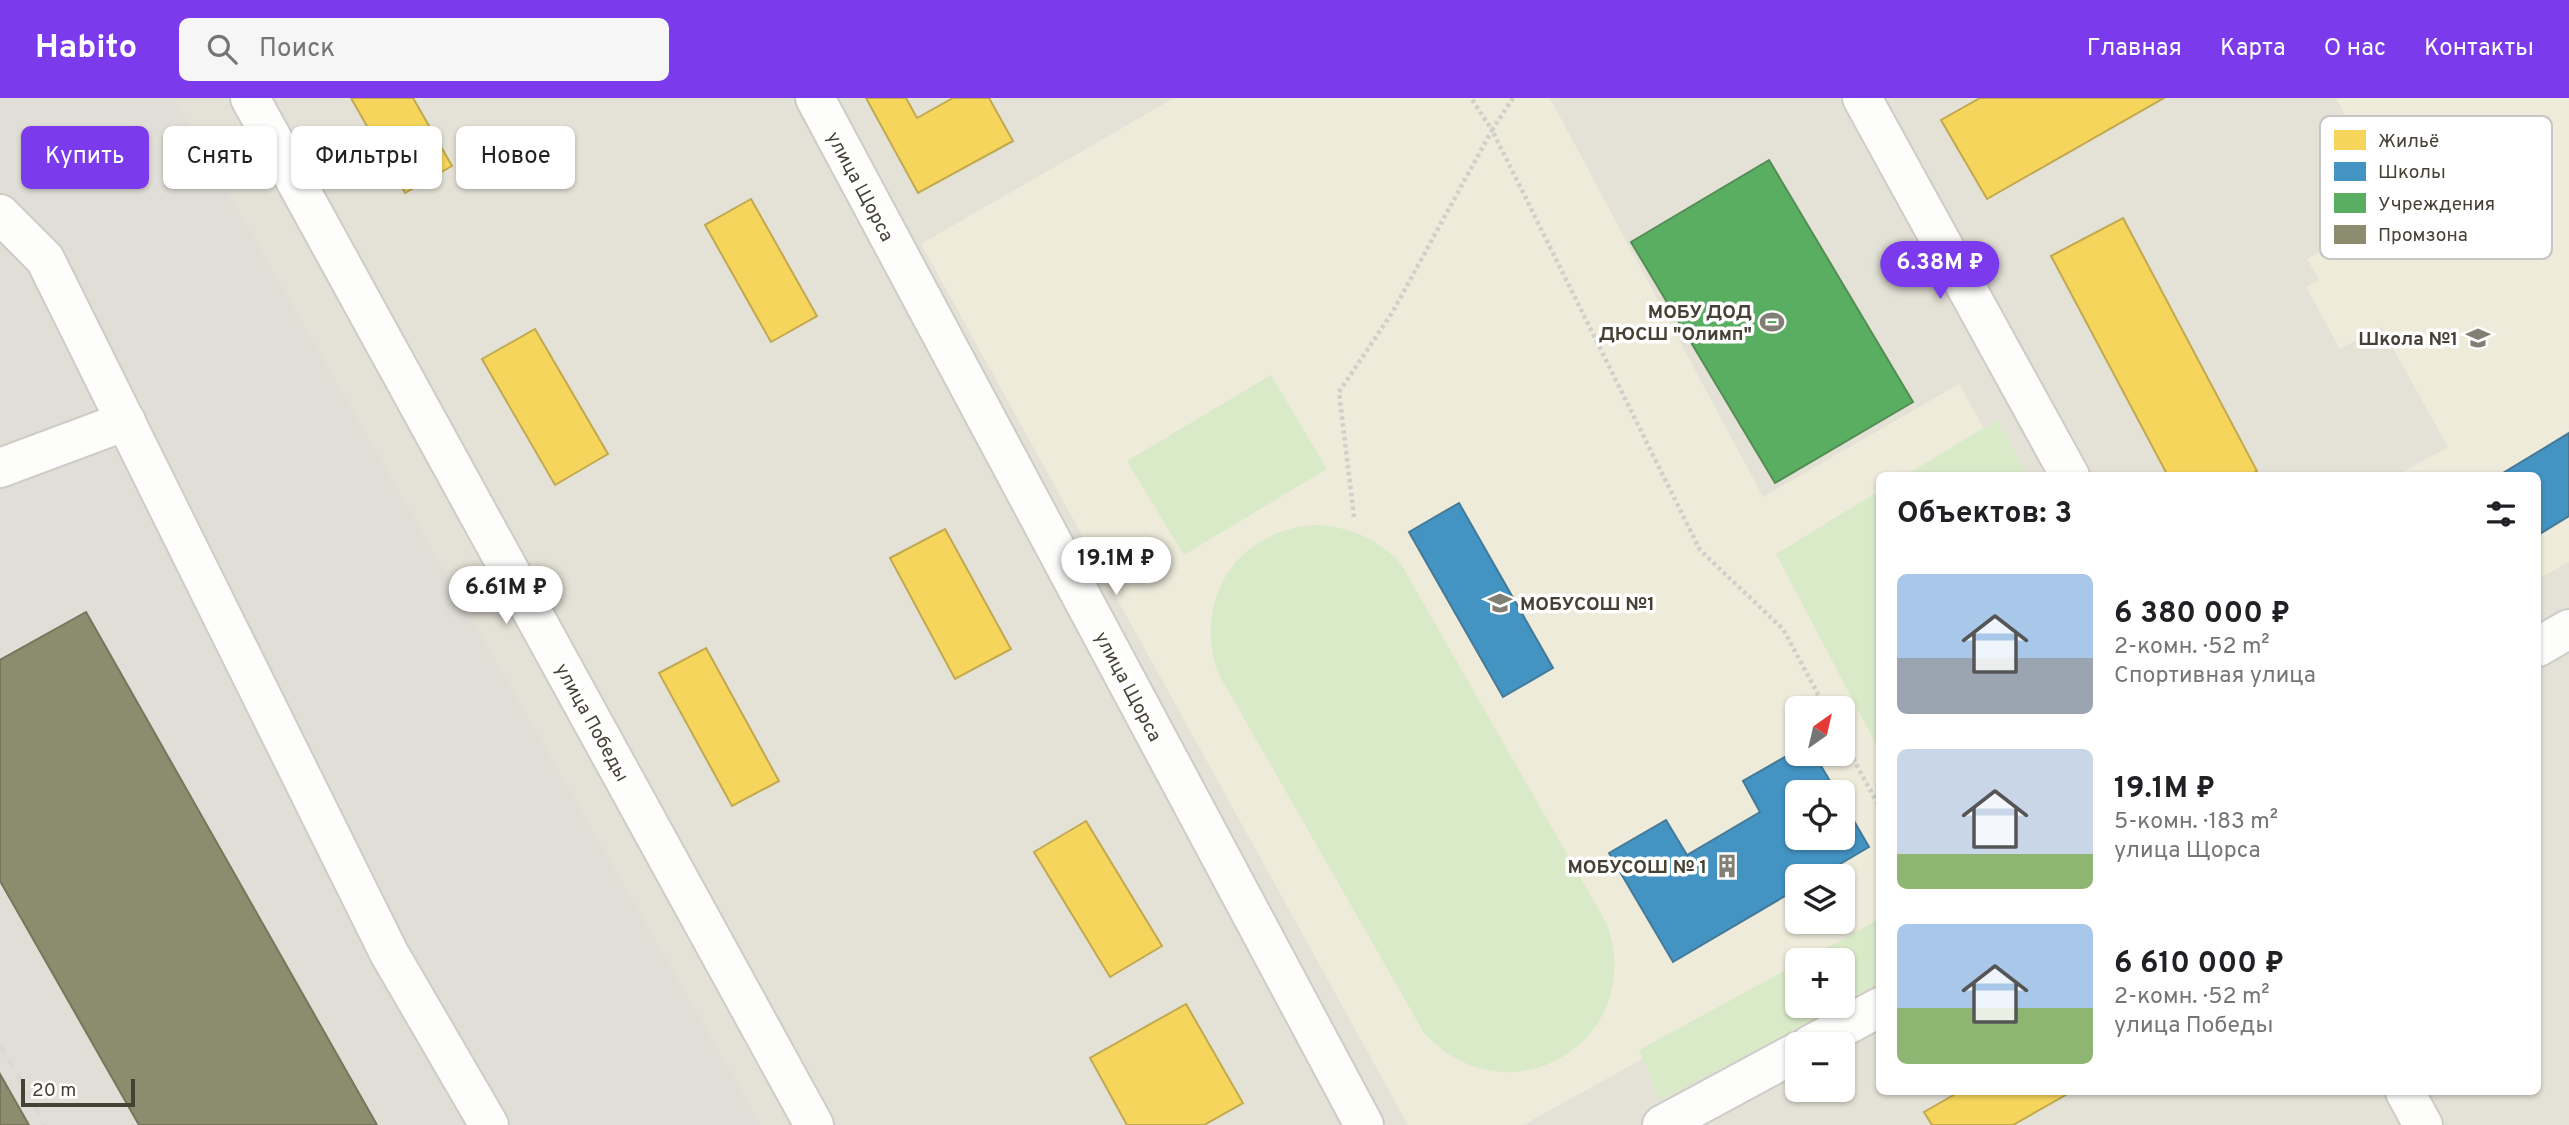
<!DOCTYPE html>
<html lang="ru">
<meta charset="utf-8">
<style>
body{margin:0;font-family:Overpass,sans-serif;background:#f6f6f6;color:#202124;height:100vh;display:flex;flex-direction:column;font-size:26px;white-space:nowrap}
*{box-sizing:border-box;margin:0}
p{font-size:23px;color:#757577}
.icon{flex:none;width:38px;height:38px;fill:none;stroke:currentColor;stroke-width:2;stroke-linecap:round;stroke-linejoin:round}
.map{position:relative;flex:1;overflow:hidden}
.details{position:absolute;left:1876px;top:374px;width:665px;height:623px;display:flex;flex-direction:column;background:#fff;border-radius:10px;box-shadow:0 2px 5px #0004}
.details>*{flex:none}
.top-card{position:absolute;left:21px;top:28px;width:665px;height:63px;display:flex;gap:14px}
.needle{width:46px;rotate:34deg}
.controls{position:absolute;left:1785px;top:598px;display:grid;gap:14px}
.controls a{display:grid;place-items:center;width:70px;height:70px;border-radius:10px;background:#fff;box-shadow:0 2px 5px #0004;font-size:35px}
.scale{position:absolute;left:21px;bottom:18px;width:114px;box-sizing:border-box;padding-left:7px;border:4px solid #454135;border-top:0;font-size:19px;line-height:24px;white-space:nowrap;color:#454135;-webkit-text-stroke:5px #fff;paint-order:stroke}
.price{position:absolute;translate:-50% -60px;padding:0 16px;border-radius:24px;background:#fff;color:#222;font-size:23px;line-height:46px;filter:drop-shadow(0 2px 4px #0008)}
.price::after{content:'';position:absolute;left:50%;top:42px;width:21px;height:16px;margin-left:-10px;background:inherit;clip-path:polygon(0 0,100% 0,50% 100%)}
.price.on{background:#7c3aed;color:#fff}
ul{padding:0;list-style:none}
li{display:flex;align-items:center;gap:21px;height:175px;padding:0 21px}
li span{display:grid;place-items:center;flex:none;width:196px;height:140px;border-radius:10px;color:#555}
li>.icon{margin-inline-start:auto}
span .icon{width:84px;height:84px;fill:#fffc;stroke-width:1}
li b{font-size:30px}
h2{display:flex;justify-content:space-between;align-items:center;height:84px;padding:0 21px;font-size:30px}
.pill{padding:0 24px;border-radius:10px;background:#fff;box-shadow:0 2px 5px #0004;font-size:24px;line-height:63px}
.pill.on{background:#7c3aed;color:#fff}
header{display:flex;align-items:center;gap:42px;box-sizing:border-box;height:98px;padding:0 35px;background:#7c3aed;color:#fff}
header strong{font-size:33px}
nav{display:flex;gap:38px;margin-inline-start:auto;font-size:24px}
.search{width:490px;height:63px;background:#f6f6f6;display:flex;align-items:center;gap:18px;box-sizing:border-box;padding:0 24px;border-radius:10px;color:#757577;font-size:26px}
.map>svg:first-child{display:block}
.residential{fill:#e4e1d6;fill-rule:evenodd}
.industrial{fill:#e0ded7}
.education{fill:#eeebdb;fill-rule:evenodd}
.green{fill:#d9eac9}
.homes{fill:#f6d55c;stroke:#c1a950;stroke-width:2}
.schools{fill:#4393c3;stroke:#447a98;stroke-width:2}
.public{fill:#5aae61;stroke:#548d54;stroke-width:2}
.industry{fill:#8c8c6e;stroke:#77765d;stroke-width:2}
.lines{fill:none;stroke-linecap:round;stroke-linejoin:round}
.minor-casing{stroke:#ceccc7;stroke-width:42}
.path{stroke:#d0cfca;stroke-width:4.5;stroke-dasharray:3.5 3.5;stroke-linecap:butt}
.minor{stroke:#fdfdfc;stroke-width:38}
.rail{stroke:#d9d9d8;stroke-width:5;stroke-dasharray:9 9;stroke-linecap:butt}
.labels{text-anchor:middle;stroke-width:7;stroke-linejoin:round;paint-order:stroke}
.street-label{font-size:19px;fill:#454135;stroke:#fff}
.poi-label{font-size:19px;font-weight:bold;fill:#454135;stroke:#fff;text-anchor:end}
.key{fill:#fff;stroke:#c7c6c2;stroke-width:2}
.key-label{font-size:19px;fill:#454135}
</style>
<header>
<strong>Habito</strong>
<div class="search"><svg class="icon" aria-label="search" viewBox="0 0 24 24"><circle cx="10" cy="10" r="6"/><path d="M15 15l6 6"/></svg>Поиск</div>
<nav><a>Главная</a><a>Карта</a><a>О нас</a><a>Контакты</a></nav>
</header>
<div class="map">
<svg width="2569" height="1027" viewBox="0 0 2569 1027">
<rect width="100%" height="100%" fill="#f0efe9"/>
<path class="residential" d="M0 0H2569V1027H0ZM1880 378H2538V994H1880ZM1797 611H1843V656H1797ZM1797 695H1843V740H1797ZM1797 779H1843V824H1797ZM1797 863H1843V908H1797ZM1797 947H1843V992H1797Z"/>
<path class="industrial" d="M0 0H174L761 1027H0Z"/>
<g class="education">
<path d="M1174 0H1550L1763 399 1959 286 2011 378H1880L1879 830 1821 863H1797V876L1523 1027H1408L921 146ZM1797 611H1843V656H1797ZM1797 695H1843V740H1797ZM1797 779H1843V824H1797Z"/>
<path d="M2341 0H2569V464L2538 481V378H2396L2448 349 2381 229 2340 251 2306 189 2319 182 2307 161 2350 137 2341 122 2371 105 2353 74 2371 64 2337 2Z"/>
</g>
<g class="green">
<path d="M1271 277 1327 371 1184 457 1127 363Z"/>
<path d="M1997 322 2028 378H1904Z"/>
<path d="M1879 393V652L1776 456Z"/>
<path d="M1317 427C1351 429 1378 441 1401 466L1607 826C1648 943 1508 1027 1424 935L1218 575C1192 501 1238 430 1317 427Z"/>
<path d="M1879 821V887L1843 906V863H1803Z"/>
<path d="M1797 866V908H1839L1660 1002 1639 952Z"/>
</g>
<g class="homes">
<path d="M351 0H413L452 68 405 95Z"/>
<path d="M866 0H906L917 20 953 0H989L1013 43 918 95Z"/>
<path d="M1980 0H2164L1987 101 1941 22Z"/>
<path d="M751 101 817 218 771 244 705 127Z"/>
<path d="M2123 120 2257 373 2248 378H2168L2051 158Z"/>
<path d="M535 231 608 356 555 387 482 261Z"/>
<path d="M945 431 1011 551 955 581 890 460Z"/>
<path d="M706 550 779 683 732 708 659 575Z"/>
<path d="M1086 723 1162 848 1110 879 1034 754Z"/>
<path d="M1186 906 1243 1005 1204 1027H1127L1090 960Z"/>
<path d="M1959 994H2071L2013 1027H1932L1924 1014Z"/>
</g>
<g class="schools">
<path d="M2569 335V418L2538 437V378H2498Z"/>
<path d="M1459 405 1553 570 1503 599 1409 434Z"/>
<path d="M1797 652V656H1814L1837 695H1797V740H1843V704L1869 749 1818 779H1797V791L1673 864 1609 755 1666 722 1687 757 1760 714 1743 683Z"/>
</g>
<path class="public" d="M1769 62 1913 304 1775 385 1631 144Z"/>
<g class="industry">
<path d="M86 514 377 1027H139L0 783V562Z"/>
<path d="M0 976 29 1027H0Z"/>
</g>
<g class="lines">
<g class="minor-casing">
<g id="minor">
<path d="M250 0 814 1027"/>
<path d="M815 0 1364 1027"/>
<path d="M1862 0 2070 378"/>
<path d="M0 116 45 161 389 855 489 1027"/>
<path d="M0 370 126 323"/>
<path d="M2538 549 2569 531"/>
<path d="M1810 947 1880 909"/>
<path d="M2405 994 2423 1027"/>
<path d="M1662 1027 1797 954"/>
</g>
</g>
<g class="path">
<path d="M1513 0 1492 32 1700 452 1783 531 1826 611"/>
<path d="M1354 419 1339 294 1392 215 1492 32 1471 0"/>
<path d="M1843 642 1880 710"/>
</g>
<use href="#minor" class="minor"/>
<path class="rail" d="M0 946 45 1027"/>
</g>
<defs>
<g id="stadium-bare" transform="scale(1.89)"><path d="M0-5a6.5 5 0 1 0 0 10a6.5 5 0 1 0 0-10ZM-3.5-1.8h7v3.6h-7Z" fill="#817e74" stroke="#fff" stroke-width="2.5" paint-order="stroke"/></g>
<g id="school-bare" transform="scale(1.89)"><path d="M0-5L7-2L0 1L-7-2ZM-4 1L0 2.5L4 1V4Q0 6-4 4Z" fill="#817e74" stroke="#fff" stroke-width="2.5" paint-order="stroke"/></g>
<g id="building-bare" transform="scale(1.89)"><path d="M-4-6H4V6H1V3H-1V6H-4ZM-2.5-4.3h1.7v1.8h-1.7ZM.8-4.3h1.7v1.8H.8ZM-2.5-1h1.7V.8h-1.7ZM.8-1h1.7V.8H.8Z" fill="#817e74" stroke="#fff" stroke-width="2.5" paint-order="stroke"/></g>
</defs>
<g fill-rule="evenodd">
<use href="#stadium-bare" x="1772" y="224"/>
<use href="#school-bare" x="2478" y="240"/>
<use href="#school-bare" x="1500" y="505"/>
<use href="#building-bare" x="1727" y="768"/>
</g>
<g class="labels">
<g class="street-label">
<text transform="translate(861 88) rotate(62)" y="7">улица Щорса</text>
<text transform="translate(1129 588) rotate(62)" y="7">улица Щорса</text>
<text transform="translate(593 624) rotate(61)" y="7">улица Победы</text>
</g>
<g class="poi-label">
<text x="1752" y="220">МОБУ ДОД<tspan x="1752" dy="22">ДЮСШ "Олимп"</tspan></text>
<text x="2458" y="247">Школа №1</text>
<text x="1520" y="512" text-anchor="start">МОБУСОШ №1</text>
<text x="1707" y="775">МОБУСОШ № 1</text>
</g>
</g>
<rect x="2320" y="18" width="232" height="143" rx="10" class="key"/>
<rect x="2334" y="32" width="32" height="20" fill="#f6d55c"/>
<rect x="2334" y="64" width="32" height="19" fill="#4393c3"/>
<rect x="2334" y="95" width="32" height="20" fill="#5aae61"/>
<rect x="2334" y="127" width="32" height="19" fill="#8c8c6e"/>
<g class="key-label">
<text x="2378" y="49">Жильё</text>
<text x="2378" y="80">Школы</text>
<text x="2378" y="112">Учреждения</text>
<text x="2378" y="143">Промзона</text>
</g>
</svg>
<div class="controls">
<a><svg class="needle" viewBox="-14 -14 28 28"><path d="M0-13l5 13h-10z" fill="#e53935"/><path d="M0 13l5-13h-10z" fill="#757577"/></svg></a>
<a><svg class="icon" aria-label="locate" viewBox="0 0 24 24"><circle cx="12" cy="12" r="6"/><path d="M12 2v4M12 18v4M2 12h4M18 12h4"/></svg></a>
<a><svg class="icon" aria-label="layers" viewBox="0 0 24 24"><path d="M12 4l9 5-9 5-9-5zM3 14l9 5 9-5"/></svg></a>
<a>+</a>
<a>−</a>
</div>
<div class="scale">20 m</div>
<b class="price on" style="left:1940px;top:203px">6.38M ₽</b>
<b class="price" style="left:1116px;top:499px">19.1M ₽</b>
<b class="price" style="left:506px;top:528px">6.61M ₽</b>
<div class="top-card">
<a class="pill on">Купить</a>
<a class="pill">Снять</a>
<a class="pill">Фильтры</a>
<a class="pill">Новое</a>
</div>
<section class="details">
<h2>Объектов: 3<svg class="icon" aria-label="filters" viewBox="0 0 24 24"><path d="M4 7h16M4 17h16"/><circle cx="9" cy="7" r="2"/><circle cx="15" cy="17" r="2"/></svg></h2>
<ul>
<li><span style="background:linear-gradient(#a9c7e8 60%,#9aa5b1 0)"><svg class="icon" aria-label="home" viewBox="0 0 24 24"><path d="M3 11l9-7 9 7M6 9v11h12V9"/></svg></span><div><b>6 380 000 ₽</b><p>2-комн. · 52 m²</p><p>Спортивная улица</p></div></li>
<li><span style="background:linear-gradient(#c9d6e8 75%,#8fb573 0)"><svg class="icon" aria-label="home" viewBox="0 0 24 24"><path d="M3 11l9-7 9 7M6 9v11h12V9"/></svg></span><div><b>19.1M ₽</b><p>5-комн. · 183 m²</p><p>улица Щорса</p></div></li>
<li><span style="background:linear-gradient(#a9c7e8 60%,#8fb573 0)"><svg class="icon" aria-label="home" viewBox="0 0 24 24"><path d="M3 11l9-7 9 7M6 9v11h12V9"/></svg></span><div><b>6 610 000 ₽</b><p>2-комн. · 52 m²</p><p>улица Победы</p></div></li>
</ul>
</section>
</div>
